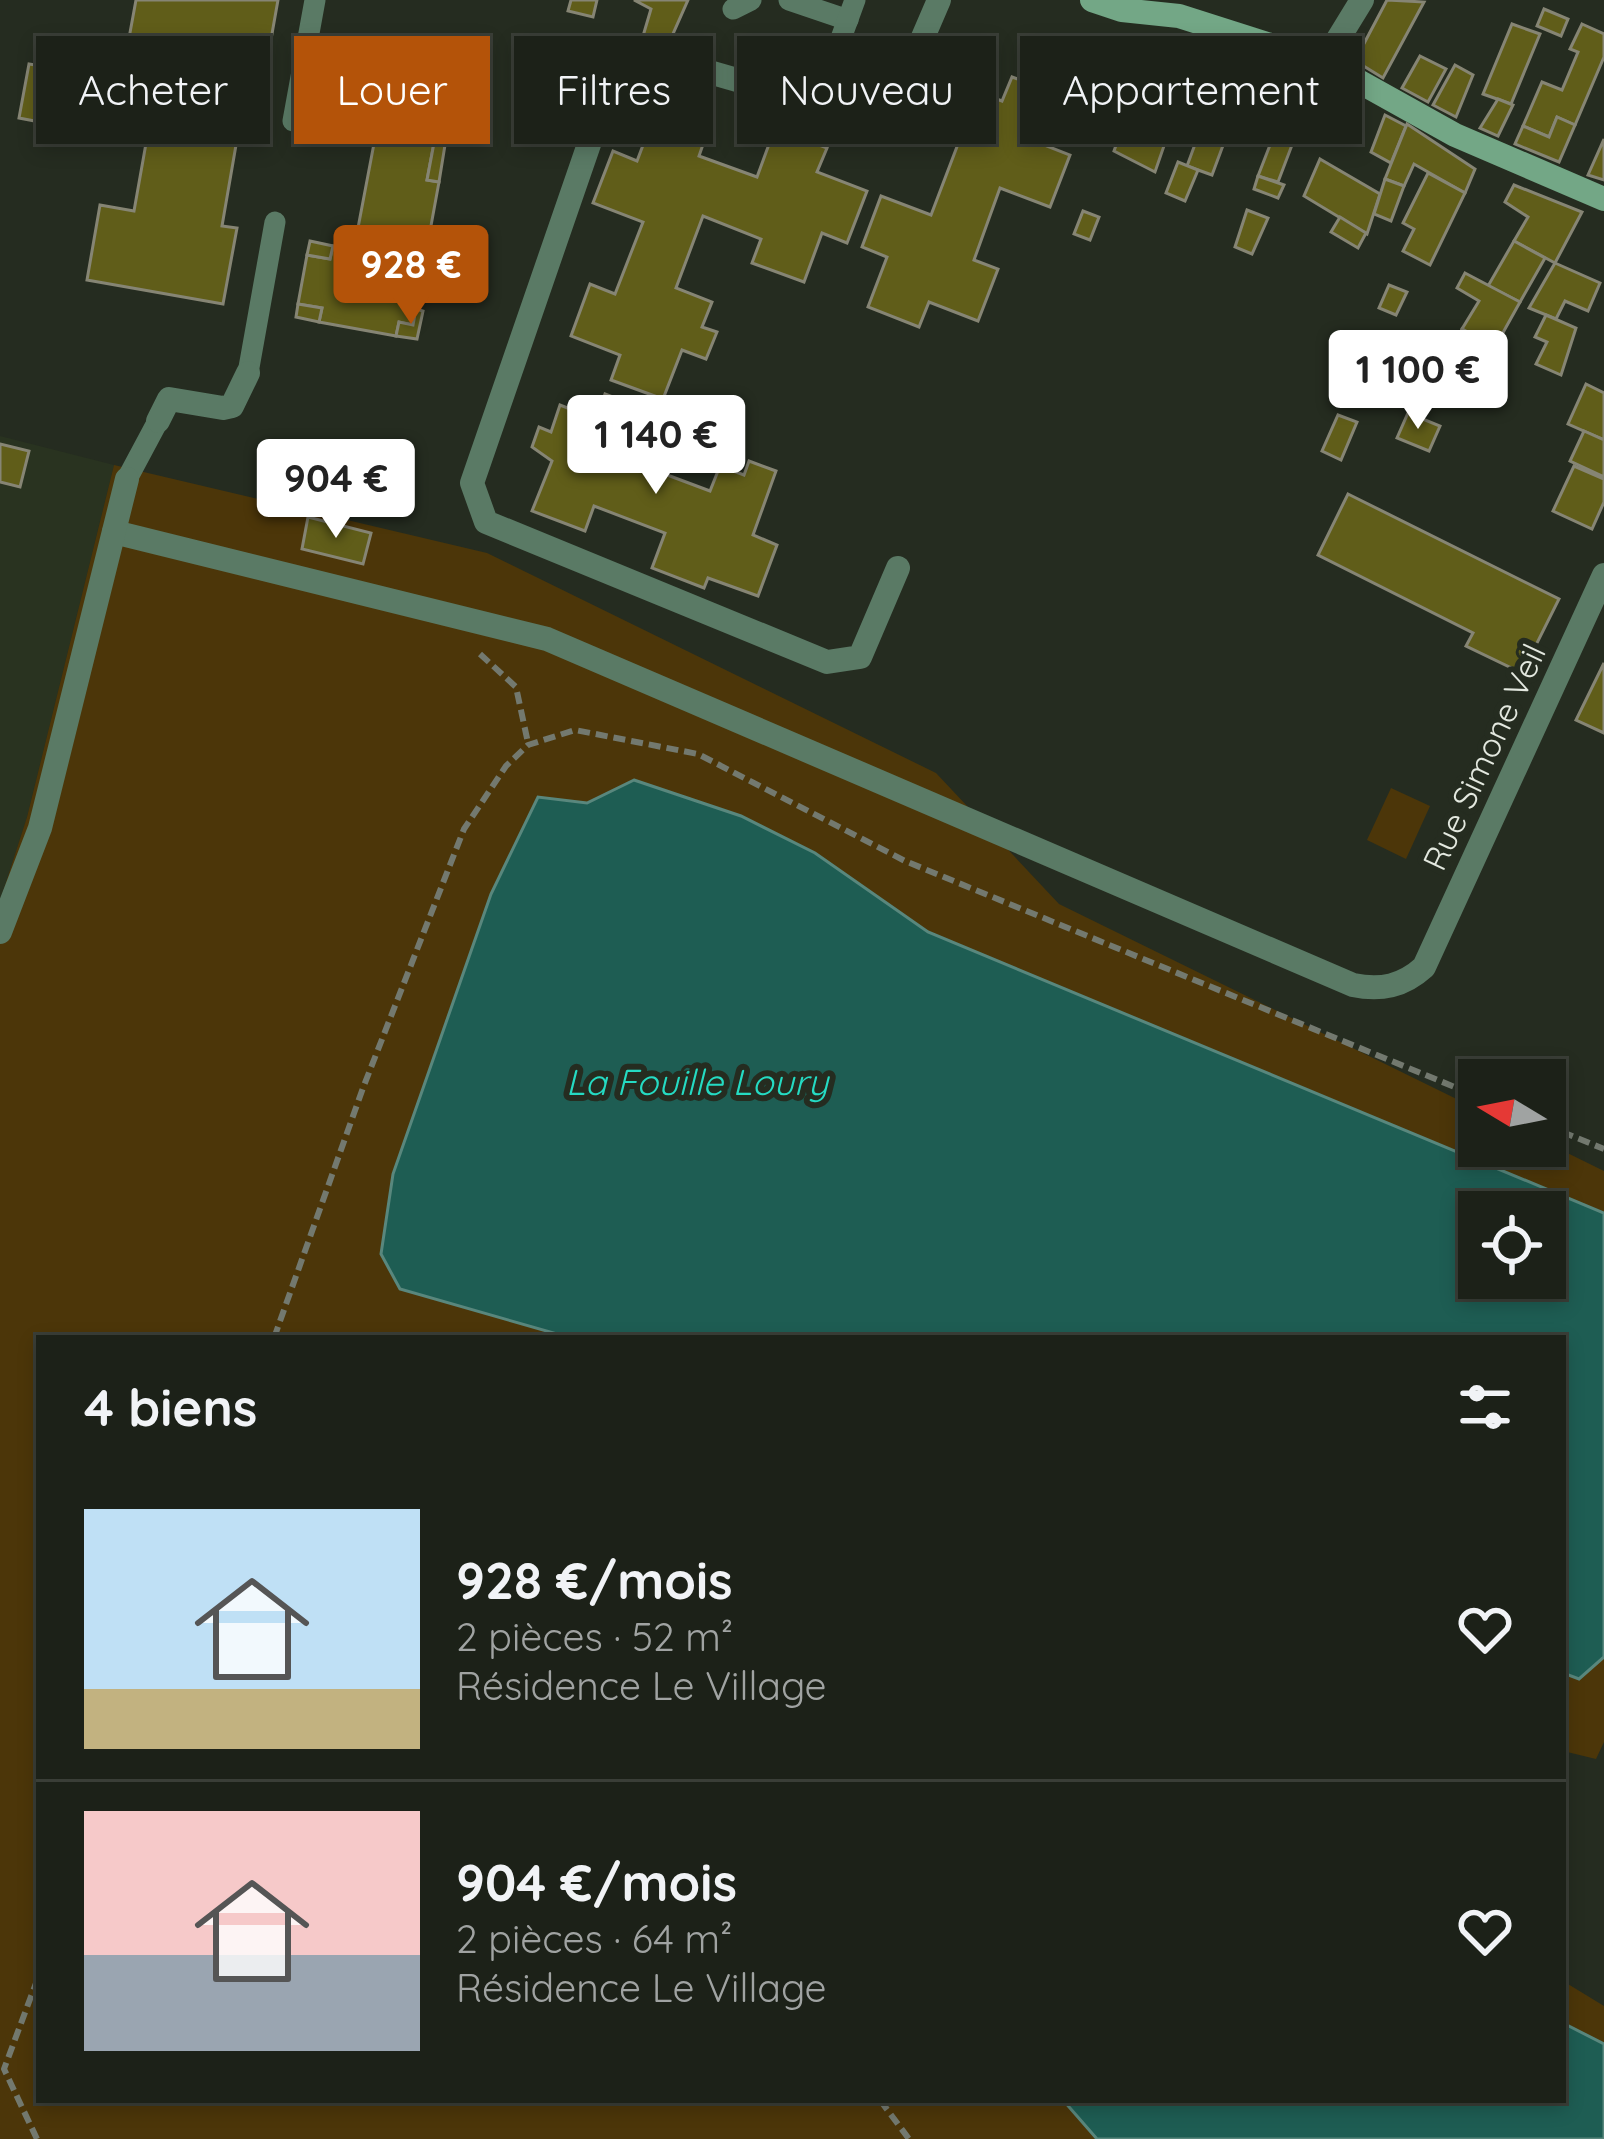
<!DOCTYPE html>
<html lang="fr">
<meta charset="utf-8">
<style>
body{margin:0;font-family:Quicksand,sans-serif;background:#252921;color:#f1f3f6;height:100vh;display:flex;flex-direction:column;font-size:45px;white-space:nowrap}
*{box-sizing:border-box;margin:0}
p{font-size:39px;color:#a0a3a2}
.icon{flex:none;width:66px;height:66px;fill:none;stroke:currentColor;stroke-width:2;stroke-linecap:round;stroke-linejoin:round}
.map{position:relative;flex:1;overflow:hidden}
.panel{position:absolute;left:36px;top:1335px;width:1530px;height:768px;display:flex;flex-direction:column;background:#1c2118;border-radius:0px;box-shadow:0 6px 18px #0003,0 0 0 3px #3a3e37}
.panel>*{flex:none}
.hud{position:absolute;left:36px;top:36px;width:1533px;height:108px;display:flex;gap:24px}
.needle{width:78px;rotate:280deg}
.controls{position:absolute;left:1458px;top:1059px;display:grid;gap:24px}
.controls a{display:grid;place-items:center;width:108px;height:108px;border-radius:0px;background:#1c2118;box-shadow:0 6px 18px #0003,0 0 0 3px #3a3e37;font-size:60px}
.price{position:absolute;translate:-50% -102px;padding:0 27px;border-radius:12px;background:#fff;color:#222;font-size:39px;line-height:78px;filter:drop-shadow(0 3px 6px #0008)}
.price::after{content:'';position:absolute;left:50%;top:72px;width:36px;height:27px;margin-left:-18px;background:inherit;clip-path:polygon(0 0,100% 0,50% 100%)}
.price.active{background:#b45309;color:#fff}
ul{padding:0;list-style:none}
li{display:flex;align-items:center;gap:36px;height:300px;padding:0 48px}
li+li{border-top:3px solid #3a3e37}
li span{display:grid;place-items:center;flex:none;width:336px;height:240px;border-radius:0px;color:#555}
li>.icon{margin-inline-start:auto}
span .icon{width:144px;height:144px;fill:#fffc;stroke-width:1}
li b{font-size:51px}
h2{display:flex;justify-content:space-between;align-items:center;height:144px;padding:0 48px;font-size:51px}
.tag{padding:0 42px;border-radius:0px;background:#1c2118;box-shadow:0 6px 18px #0003,0 0 0 3px #3a3e37;font-size:42px;line-height:108px}
.tag.active{background:#b45309;color:#fff}
.map>svg:first-child{display:block}
.built{fill:#293320}
.green{fill:#4c3609;fill-rule:evenodd}
.water{fill:#1e5d53;stroke:#59877d;stroke-width:3;fill-rule:evenodd}
.building{fill:#605d19;stroke:#868574;stroke-width:3}
.lines{fill:none;stroke-linecap:round;stroke-linejoin:round}
.path{stroke:#73796f;stroke-width:6;stroke-dasharray:12 6;stroke-linecap:butt}
.lane{stroke:#5a7a65;stroke-width:21}
.street{stroke:#5a7a65;stroke-width:24}
.secondary{stroke:#73a786;stroke-width:24}
.labels{text-anchor:middle;stroke-width:12;stroke-linejoin:round;paint-order:stroke}
.street-label{font-size:33px;fill:#e3e8df;stroke:#252c20}
.water-label{font-size:36px;font-style:italic;fill:#25dbc3;stroke:#252c20}
</style>
<div class="map">
<svg width="1604" height="2139" viewBox="0 0 1604 2139">
<rect width="100%" height="100%" fill="#252c20"/>
<path class="built" d="M0 436 114 465 27 817 0 901Z"/>
<g class="green">
<path d="M114 465 487 553 936 773 1059 904 1479 1110V1146H1545V1142L1604 1171V1742L1596 1759 1563 1751V1338H39V2100H1563V1981L1604 2006V2139H0V901L27 817ZM1479 1212H1545V1278H1479Z"/>
<path d="M1391 788 1430 806 1406 859 1367 840Z"/>
</g>
<g class="water">
<path d="M634 780 741 816 815 853 928 932 1604 1213V1657L1579 1679 1563 1673V1338H571L400 1289 381 1254 393 1174 491 894 538 797 587 803ZM1479 1212H1545V1278H1479Z"/>
<path d="M1563 2023 1604 2044V2139H1097L1063 2100H1563Z"/>
</g>
<g class="building">
<path d="M136 0H278L265 73 249 70 222 226 237 228 223 304 87 280 100 205 134 211 161 59 159 55 127 49Z"/>
<path d="M571 0H597L593 17 568 11Z"/>
<path d="M634 0H688L668 45 643 36 651 9Z"/>
<path d="M1387 0 1424 2 1383 78 1362 65 1359 53Z"/>
<path d="M1544 9 1568 19 1561 36 1537 26Z"/>
<path d="M1512 24 1540 34 1511 104 1483 94Z"/>
<path d="M1582 24 1604 34V57L1575 125 1557 117 1549 137 1523 126 1542 82 1562 90 1578 52 1570 49Z"/>
<path d="M1170 36 1235 58 1217 112 1202 110 1212 78 1190 71 1180 101 1150 92Z"/>
<path d="M1420 56 1446 69 1428 102 1402 88Z"/>
<path d="M1235 58 1317 79 1278 182 1258 176 1287 101 1258 96 1250 130 1235 127 1237 115 1217 112Z"/>
<path d="M29 64 55 68 45 123 19 118Z"/>
<path d="M1455 65 1473 75 1456 117 1433 105Z"/>
<path d="M522 74 544 77 540 101 517 95Z"/>
<path d="M1012 77 1064 96 1044 145 1070 155 1050 207 1000 188 974 260 998 269 978 321 929 302 919 327 868 307 887 257 862 247 881 196 931 215 958 144 933 134 953 83 1002 101Z"/>
<path d="M1317 79 1349 95 1327 145 1300 134Z"/>
<path d="M1150 92 1180 101 1175 114 1145 105Z"/>
<path d="M1133 98 1175 114 1155 172 1114 151Z"/>
<path d="M1498 99 1513 105 1498 136 1480 128Z"/>
<path d="M656 111 708 130 699 156 757 177 775 128 827 148 817 172 867 191 847 243 822 233 804 282 752 263 761 239 703 216 676 288 712 302 702 327 717 332 706 359 682 350 663 399 611 380 620 355 571 336 590 284 615 294 643 222 593 203 613 151 637 161Z"/>
<path d="M1385 115 1406 126 1391 163 1371 152Z"/>
<path d="M1557 117 1575 125 1559 162 1515 144 1523 126 1549 137Z"/>
<path d="M48 123 71 127 67 141 45 138Z"/>
<path d="M1407 124 1475 169 1465 193 1414 164 1404 186 1385 179Z"/>
<path d="M1201 128 1228 132 1212 175 1187 166Z"/>
<path d="M376 133 434 143 427 180 439 182 426 253 413 250 410 264 424 266 413 325 399 322 396 336 319 322 322 308 298 304 307 255 330 259 333 246 354 249Z"/>
<path d="M1604 139V180L1588 175Z"/>
<path d="M434 143 445 145 439 182 427 180Z"/>
<path d="M1320 159 1380 194 1367 234 1304 196Z"/>
<path d="M1178 162 1198 170 1185 201 1166 193Z"/>
<path d="M1428 173 1465 193 1430 265 1403 251 1414 229 1403 223Z"/>
<path d="M1258 176 1284 185 1278 198 1254 189Z"/>
<path d="M1385 179 1404 186 1391 221 1374 214Z"/>
<path d="M1514 185 1582 212 1555 263 1514 241 1528 217 1505 202Z"/>
<path d="M1247 210 1268 218 1252 254 1235 247Z"/>
<path d="M1083 211 1099 217 1090 240 1074 234Z"/>
<path d="M1340 217 1366 233 1358 248 1331 232Z"/>
<path d="M429 236 436 237 431 267 410 264 413 250 426 253Z"/>
<path d="M310 241 333 246 330 259 307 255Z"/>
<path d="M1514 241 1545 258 1520 302 1488 286Z"/>
<path d="M1555 263 1600 283 1588 311 1565 301 1556 319 1529 308Z"/>
<path d="M1465 273 1520 302 1495 347 1462 329 1479 301 1457 288Z"/>
<path d="M1389 285 1407 292 1396 315 1379 308Z"/>
<path d="M298 304 322 308 319 322 296 317Z"/>
<path d="M416 309 423 311 417 339 396 336 399 322 413 325Z"/>
<path d="M1546 315 1576 328 1561 375 1536 364 1547 342 1535 337Z"/>
<path d="M1462 329 1495 347 1472 392 1445 377Z"/>
<path d="M1586 384 1604 393V440L1568 424Z"/>
<path d="M605 394 657 414 638 464 710 491 720 466 744 475 749 461 776 471 753 535 777 545 758 596 708 578 704 588 652 568 665 533 594 506 585 531 532 511 552 461 532 447 539 427 551 432 560 405 596 419Z"/>
<path d="M1408 413 1440 426 1429 451 1397 438Z"/>
<path d="M1338 415 1357 422 1341 460 1322 451Z"/>
<path d="M1584 431 1604 440V477L1570 461Z"/>
<path d="M0 444 29 451 20 487 0 482Z"/>
<path d="M1574 466 1604 479V502L1592 529 1553 511Z"/>
<path d="M1348 494 1559 599 1522 673 1466 646 1473 633 1318 555Z"/>
<path d="M308 517 371 533 363 564 302 549Z"/>
<path d="M1604 663V733L1576 720Z"/>
</g>
<g class="lines">
<g class="path">
<path d="M480 654 516 687 528 743"/>
<path d="M1545 1125 1604 1149"/>
<path d="M274 1338 363 1088 464 829 506 766 528 745 575 730 698 754 905 861 1479 1097"/>
<path d="M880 2100 909 2139"/>
<path d="M37 2139 4 2069 39 1975"/>
</g>
<g class="lane">
<path d="M789 0 848 20"/>
<path d="M733 9 751 0"/>
<path d="M829 71 855 0"/>
<path d="M293 121 315 0"/>
<path d="M248 373 275 222"/>
<path d="M127 479 158 421"/>
</g>
<g class="street">
<path d="M1324 62 1362 0"/>
<path d="M158 421 169 399 223 408 232 406 248 373"/>
<path d="M114 532 547 639 1353 985C1381 991 1403 986 1424 967L1604 575"/>
<path d="M898 568 860 657 827 662 486 522 472 483 615 69 636 51 870 118 893 107 939 0"/>
<path d="M0 932 40 828 127 479"/>
</g>
<path class="secondary" d="M1092 0 1122 10 1179 16 1324 62 1455 135 1604 199"/>
</g>
<g class="labels">
<g class="street-label">
<text transform="translate(1484 757) rotate(-65)" y="12">Rue Simone Veil</text>
</g>
<g class="water-label">
<text x="697" y="1095">La Fouille Loury</text>
</g>
</g>
</svg>
<div class="controls">
<a><svg class="needle" viewBox="-14 -14 28 28"><path d="M0-13l5 13h-10z" fill="#e53935"/><path d="M0 13l5-13h-10z" fill="#a0a3a2"/></svg></a>
<a><svg class="icon" aria-label="locate" viewBox="0 0 24 24"><circle cx="12" cy="12" r="6"/><path d="M12 2v4M12 18v4M2 12h4M18 12h4"/></svg></a>
</div>
<b class="price active" style="left:411px;top:327px">928 €</b>
<b class="price" style="left:1418px;top:432px">1 100 €</b>
<b class="price" style="left:656px;top:497px">1 140 €</b>
<b class="price" style="left:336px;top:541px">904 €</b>
<div class="hud">
<a class="tag">Acheter</a>
<a class="tag active">Louer</a>
<a class="tag">Filtres</a>
<a class="tag">Nouveau</a>
<a class="tag">Appartement</a>
</div>
<section class="panel">
<h2>4 biens<svg class="icon" aria-label="filters" viewBox="0 0 24 24"><path d="M4 7h16M4 17h16"/><circle cx="9" cy="7" r="2"/><circle cx="15" cy="17" r="2"/></svg></h2>
<ul>
<li><span style="background:linear-gradient(#bfe0f5 75%,#c2b280 0)"><svg class="icon" aria-label="home" viewBox="0 0 24 24"><path d="M3 11l9-7 9 7M6 9v11h12V9"/></svg></span><div><b>928 €/mois</b><p>2 pièces · 52 m²</p><p>Résidence Le Village</p></div><svg class="icon" aria-label="heart" viewBox="0 0 24 24"><path d="M12 20l-8-8c-3-5 5-10 8-4 3-6 11-1 8 4z"/></svg></li>
<li><span style="background:linear-gradient(#f6c9c9 60%,#9aa5b1 0)"><svg class="icon" aria-label="home" viewBox="0 0 24 24"><path d="M3 11l9-7 9 7M6 9v11h12V9"/></svg></span><div><b>904 €/mois</b><p>2 pièces · 64 m²</p><p>Résidence Le Village</p></div><svg class="icon" aria-label="heart" viewBox="0 0 24 24"><path d="M12 20l-8-8c-3-5 5-10 8-4 3-6 11-1 8 4z"/></svg></li>
</ul>
</section>
</div>
